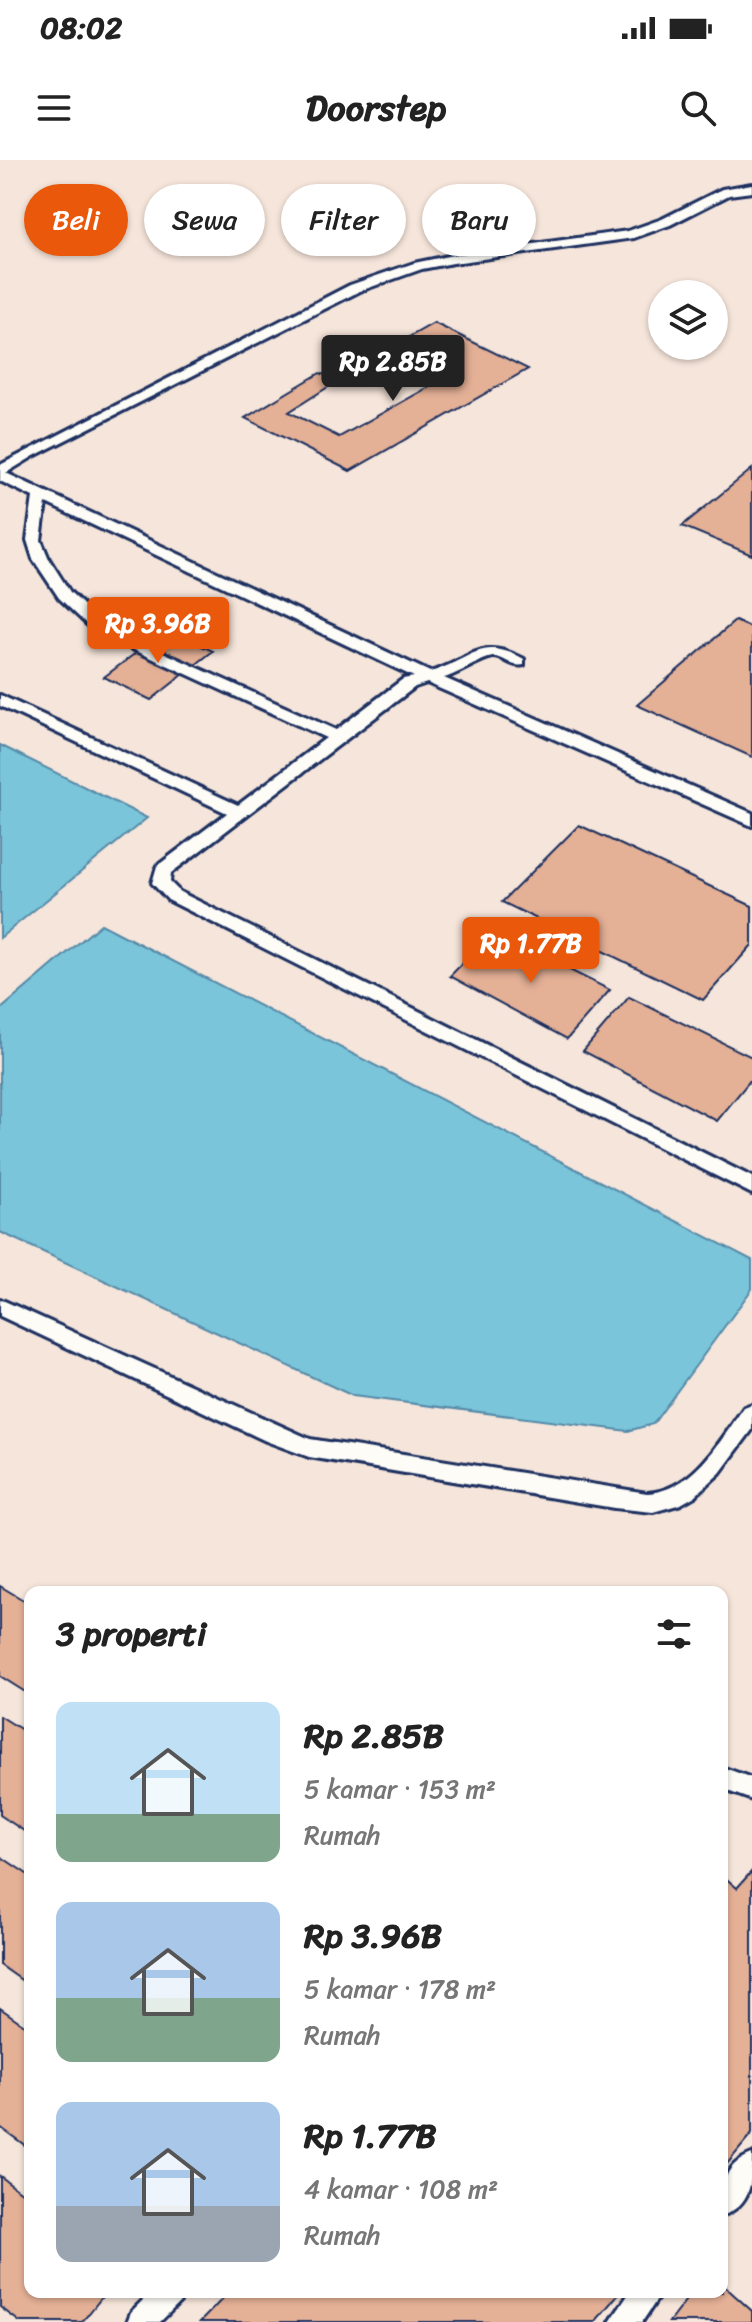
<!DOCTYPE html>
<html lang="id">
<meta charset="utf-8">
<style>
body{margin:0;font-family:Sriracha,sans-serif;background:#f6f6f6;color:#222;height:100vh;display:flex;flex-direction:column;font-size:30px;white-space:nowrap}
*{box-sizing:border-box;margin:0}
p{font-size:26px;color:#767676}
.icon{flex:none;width:44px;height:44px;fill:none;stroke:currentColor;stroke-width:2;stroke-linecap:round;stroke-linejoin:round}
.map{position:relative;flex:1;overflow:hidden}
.side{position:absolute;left:24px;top:1426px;width:704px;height:712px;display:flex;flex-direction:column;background:#fff;border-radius:16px;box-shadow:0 2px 6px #0004}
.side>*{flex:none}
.hud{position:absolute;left:24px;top:24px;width:704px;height:72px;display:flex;gap:16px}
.buttons{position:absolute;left:648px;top:120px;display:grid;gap:16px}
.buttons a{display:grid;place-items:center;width:80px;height:80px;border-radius:50%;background:#fff;box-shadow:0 2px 6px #0004;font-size:40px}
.price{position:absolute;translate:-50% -68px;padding:0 18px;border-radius:8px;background:#ea580c;color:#fff;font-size:26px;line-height:52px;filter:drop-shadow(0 2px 4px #0008)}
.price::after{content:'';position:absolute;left:50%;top:48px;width:24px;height:18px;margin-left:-12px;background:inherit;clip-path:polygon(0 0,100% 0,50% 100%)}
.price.active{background:#222;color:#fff}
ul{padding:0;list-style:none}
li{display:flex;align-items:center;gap:24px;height:200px;padding:0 32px}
li span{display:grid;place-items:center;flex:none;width:224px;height:160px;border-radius:16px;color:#555}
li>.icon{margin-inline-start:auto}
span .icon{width:96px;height:96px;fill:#fffc;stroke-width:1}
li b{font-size:34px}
h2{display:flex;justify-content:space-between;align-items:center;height:96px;padding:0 32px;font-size:34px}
.chip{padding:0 28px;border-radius:36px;background:#fff;box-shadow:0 2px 6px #0004;font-size:28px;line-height:72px}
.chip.active{background:#ea580c;color:#fff}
.status{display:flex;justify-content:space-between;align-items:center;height:56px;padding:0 40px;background:#fff;direction:ltr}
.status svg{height:22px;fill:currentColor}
header{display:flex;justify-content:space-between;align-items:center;height:104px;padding:0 32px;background:#fff;font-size:36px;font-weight:700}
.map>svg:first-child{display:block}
.water{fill:#7ac5d9;stroke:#5489a8;stroke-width:2}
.building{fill:#e4b096;stroke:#1b2f5e;stroke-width:2}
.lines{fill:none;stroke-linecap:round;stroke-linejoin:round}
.service-casing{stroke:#1b2f5e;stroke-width:6}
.service{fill:#fdfcf7;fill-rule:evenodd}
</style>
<div class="status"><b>08:02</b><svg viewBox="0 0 49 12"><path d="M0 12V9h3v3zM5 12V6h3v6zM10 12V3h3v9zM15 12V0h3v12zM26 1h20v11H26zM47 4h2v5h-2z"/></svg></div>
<header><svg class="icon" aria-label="menu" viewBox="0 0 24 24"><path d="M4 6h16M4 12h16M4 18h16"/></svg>Doorstep<svg class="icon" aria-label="search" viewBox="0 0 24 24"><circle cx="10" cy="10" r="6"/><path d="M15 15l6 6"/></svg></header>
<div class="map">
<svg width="752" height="2162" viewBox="0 0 752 2162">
<rect width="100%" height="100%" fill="#f6e5da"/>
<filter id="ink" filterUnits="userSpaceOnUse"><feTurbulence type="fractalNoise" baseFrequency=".0125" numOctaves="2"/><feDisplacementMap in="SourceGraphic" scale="16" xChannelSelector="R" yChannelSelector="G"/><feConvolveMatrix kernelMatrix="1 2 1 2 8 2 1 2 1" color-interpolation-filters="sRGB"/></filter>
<g filter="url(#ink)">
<g class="water">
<path d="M0 585 147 658 0 778Z"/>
<path d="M101 764 752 1100V1129L653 1264 628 1271 353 1236 0 1072V850Z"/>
</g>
<g class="building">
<path d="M434 163 528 209 350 311 245 258 320 213 339 220 289 252 339 277 463 208 409 177Z"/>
<path d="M752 309V395L682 366Z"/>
<path d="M735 461 752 468V597L637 545Z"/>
<path d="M166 470 213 491 151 540 104 517Z"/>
<path d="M579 665 752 746V785L703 840 502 742Z"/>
<path d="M493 772 610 830 567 879 450 816Z"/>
<path d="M629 837 752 897V918L717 961 583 891Z"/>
<path d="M0 1426 30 1444V1535L0 1516Z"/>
<path d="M0 1556 30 1575V1675L0 1655Z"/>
<path d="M0 1696 30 1716V1826L0 1805Z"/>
<path d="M752 1711V1974L722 2010V1715L737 1728Z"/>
<path d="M0 1848 30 1869V1989L0 1967Z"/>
<path d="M0 2016 30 2038V2132H106L82 2162H20L0 2147Z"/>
<path d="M722 2124 752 2151V2162H669L692 2132H722Z"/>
<path d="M229 2132H620L595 2162H200Z"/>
</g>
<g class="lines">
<g class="service-casing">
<g id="service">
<path d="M752 24V32L729 35 670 65 634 78 453 103 422 109 360 131 34 296 6 313 430 512C472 500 479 475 524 499V505C511 508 504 496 493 497 480 499 459 514 444 518L752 653V666L427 523 415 527 171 713 170 722 180 732 752 1017V1034L168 740 152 723 157 706 227 653 0 546V535L238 645 326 578 95 472 59 438 33 399 27 380 33 337 0 321V305L350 125 414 103 453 95 628 71 662 59 722 29ZM46 343 414 517 403 519 336 570 105 466 70 432 49 399 41 380Z"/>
<path d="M0 1139 310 1279 647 1333C693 1331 721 1280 744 1247L752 1244V1270L720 1313 695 1336 681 1344 653 1352 614 1348 309 1297 266 1281 0 1156Z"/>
<path d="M722 1607 752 1618V1640L722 1629Z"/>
<path d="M752 1994C752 2022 752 2044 722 2056 722 2028 721 2006 752 1994Z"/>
<path d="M151 2132H184L180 2142 160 2162H127L131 2152Z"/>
<path d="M630 2132H662L642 2162H610Z"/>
</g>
</g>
<use href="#service" class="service"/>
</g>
</g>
</svg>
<div class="buttons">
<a><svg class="icon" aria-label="layers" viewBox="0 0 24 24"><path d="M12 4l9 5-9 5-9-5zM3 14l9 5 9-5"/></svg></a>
</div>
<b class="price active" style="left:393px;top:243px">Rp 2.85B</b>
<b class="price" style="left:158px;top:505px">Rp 3.96B</b>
<b class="price" style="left:531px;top:825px">Rp 1.77B</b>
<div class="hud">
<a class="chip active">Beli</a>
<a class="chip">Sewa</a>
<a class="chip">Filter</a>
<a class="chip">Baru</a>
</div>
<section class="side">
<h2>3 properti<svg class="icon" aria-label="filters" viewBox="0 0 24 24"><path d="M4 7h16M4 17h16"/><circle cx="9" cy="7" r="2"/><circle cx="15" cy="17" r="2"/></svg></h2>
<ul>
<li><span style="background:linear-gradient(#bfe0f5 70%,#7fa58c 0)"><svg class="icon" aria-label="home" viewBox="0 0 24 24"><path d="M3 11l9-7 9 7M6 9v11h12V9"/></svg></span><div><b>Rp 2.85B</b><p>5 kamar · 153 m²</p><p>Rumah</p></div></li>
<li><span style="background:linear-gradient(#a9c7e8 60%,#7fa58c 0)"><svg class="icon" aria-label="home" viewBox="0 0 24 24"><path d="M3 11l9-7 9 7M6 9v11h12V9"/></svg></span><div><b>Rp 3.96B</b><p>5 kamar · 178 m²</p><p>Rumah</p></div></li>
<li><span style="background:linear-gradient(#a9c7e8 65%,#9aa5b1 0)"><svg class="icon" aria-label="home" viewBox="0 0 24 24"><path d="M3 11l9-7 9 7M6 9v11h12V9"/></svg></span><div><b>Rp 1.77B</b><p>4 kamar · 108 m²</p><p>Rumah</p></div></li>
</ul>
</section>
</div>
